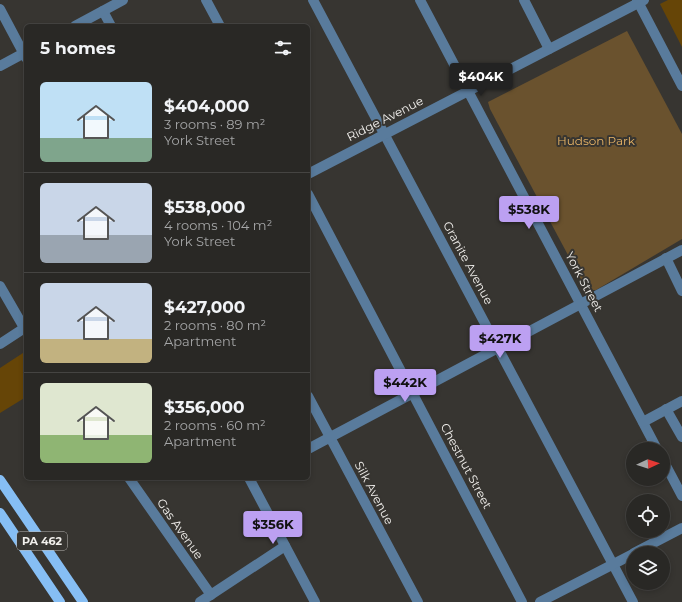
<!DOCTYPE html>
<meta charset="utf-8">
<style>
body{margin:0;font-family:Montserrat,sans-serif;background:#31302d;color:#f1f3f6;height:100vh;display:flex;flex-direction:column;font-size:15px;white-space:nowrap}
*{box-sizing:border-box;margin:0}
p{font-size:13px;color:#a5a6a7}
.icon{flex:none;width:22px;height:22px;fill:none;stroke:currentColor;stroke-width:2;stroke-linecap:round;stroke-linejoin:round}
.map{position:relative;flex:1;overflow:hidden}
.panel{position:absolute;left:24px;top:24px;width:286px;height:456px;display:flex;flex-direction:column;background:#292825;border-radius:6px;box-shadow:0 2px 6px #0003,0 0 0 1px #454442}
.panel>*{flex:none}
.needle{width:26px;rotate:86deg}
.fabs{position:absolute;left:626px;top:442px;display:grid;gap:8px}
.fabs a{display:grid;place-items:center;width:44px;height:44px;border-radius:50%;background:#292825;box-shadow:0 2px 6px #0003,0 0 0 1px #454442;font-size:20px}
.price{position:absolute;translate:-50% -34px;padding:0 9px;border-radius:4px;background:#bca0f2;color:#111;font-size:13px;line-height:26px;filter:drop-shadow(0 1px 2px #0008)}
.price::after{content:'';position:absolute;left:50%;top:24px;width:12px;height:9px;margin-left:-6px;background:inherit;clip-path:polygon(0 0,100% 0,50% 100%)}
.price.current{background:#222;color:#fff}
ul{padding:0;list-style:none}
li{display:flex;align-items:center;gap:12px;height:100px;padding:0 16px}
li+li{border-top:1px solid #454442}
li span{display:grid;place-items:center;flex:none;width:112px;height:80px;border-radius:6px;color:#555}
li>.icon{margin-inline-start:auto}
span .icon{width:48px;height:48px;fill:#fffc;stroke-width:1}
li b{font-size:17px}
h2{display:flex;justify-content:space-between;align-items:center;height:48px;padding:0 16px;font-size:17px}
.map>svg:first-child{display:block}
.green{fill:#6a522e}
.building{fill:#664507}
.lines{fill:none;stroke-linecap:round;stroke-linejoin:round}
.minor{stroke:#597b9c;stroke-width:10}
.major{stroke:#86bef4;stroke-width:10}
.labels{text-anchor:middle;stroke-width:4;stroke-linejoin:round;paint-order:stroke}
.shield{fill:#373531;stroke:#b9b7b4;stroke-width:1}
.shield-label{font-size:11px;font-weight:bold;fill:#f1efec}
.street-label{font-size:12px;fill:#f1efec;stroke:#373531}
.park-label{font-size:12px;fill:#e8b466;stroke:#373531}
</style>
<div class="map">
<svg width="682" height="602" viewBox="0 0 682 602">
<rect width="100%" height="100%" fill="#373531"/>
<path class="green" d="M627 31 682 134V239L596 290H590L584 285 490 109 488 102Z"/>
<g class="building">
<path d="M668 0H682V47L660 4Z"/>
<path d="M26 351V397L0 413V368Z"/>
</g>
<g class="lines">
<g class="minor">
<path d="M206 0 220 26"/>
<path d="M313 0 633 602"/>
<path d="M420 0 657 449"/>
<path d="M524 0 549 49"/>
<path d="M637 0 682 86"/>
<path d="M0 9 26 58"/>
<path d="M103 11 111 26"/>
<path d="M75 26 123 0"/>
<path d="M0 66 26 52"/>
<path d="M308 174 644 0"/>
<path d="M308 194 522 602"/>
<path d="M666 258 682 291"/>
<path d="M0 286 26 331"/>
<path d="M0 344 26 327"/>
<path d="M308 396 418 602"/>
<path d="M666 409 682 437"/>
<path d="M643 422 682 401"/>
<path d="M308 449 682 250"/>
<path d="M663 460 682 496"/>
<path d="M129 478 211 595"/>
<path d="M249 478 315 602"/>
<path d="M634 553 682 528"/>
<path d="M200 602 285 546"/>
<path d="M540 602 633 554"/>
</g>
<g class="major">
<path d="M0 480 83 602"/>
<path d="M0 513 60 602"/>
</g>
</g>
<g class="labels">
<rect class="shield" x="17" y="532" width="50" height="18" rx="3"/>
<g class="shield-label">
<text x="42" y="545">PA 462</text>
</g>
<g class="street-label">
<text transform="translate(385 119) rotate(-27)" y="4">Ridge Avenue</text>
<text transform="translate(468 263) rotate(62)" y="4">Granite Avenue</text>
<text transform="translate(584 282) rotate(62)" y="4">York Street</text>
<text transform="translate(466 466) rotate(62)" y="4">Chestnut Street</text>
<text transform="translate(374 493) rotate(62)" y="4">Silk Avenue</text>
<text transform="translate(180 529) rotate(55)" y="4">Gas Avenue</text>
</g>
<g class="park-label">
<text x="596" y="145">Hudson Park</text>
</g>
</g>
</svg>
<div class="fabs">
<a><svg class="needle" viewBox="-14 -14 28 28"><path d="M0-13l5 13h-10z" fill="#e53935"/><path d="M0 13l5-13h-10z" fill="#a5a6a7"/></svg></a>
<a><svg class="icon" aria-label="locate" viewBox="0 0 24 24"><circle cx="12" cy="12" r="6"/><path d="M12 2v4M12 18v4M2 12h4M18 12h4"/></svg></a>
<a><svg class="icon" aria-label="layers" viewBox="0 0 24 24"><path d="M12 4l9 5-9 5-9-5zM3 14l9 5 9-5"/></svg></a>
</div>
<b class="price current" style="left:481px;top:97px">$404K</b>
<b class="price" style="left:529px;top:230px">$538K</b>
<b class="price" style="left:500px;top:359px">$427K</b>
<b class="price" style="left:405px;top:403px">$442K</b>
<b class="price" style="left:273px;top:545px">$356K</b>
<section class="panel">
<h2>5 homes<svg class="icon" aria-label="filters" viewBox="0 0 24 24"><path d="M4 7h16M4 17h16"/><circle cx="9" cy="7" r="2"/><circle cx="15" cy="17" r="2"/></svg></h2>
<ul>
<li><span style="background:linear-gradient(#bfe0f5 70%,#7fa58c 0)"><svg class="icon" aria-label="home" viewBox="0 0 24 24"><path d="M3 11l9-7 9 7M6 9v11h12V9"/></svg></span><div><b>$404,000</b><p>3 rooms · 89 m²</p><p>York Street</p></div></li>
<li><span style="background:linear-gradient(#c9d6e8 65%,#9aa5b1 0)"><svg class="icon" aria-label="home" viewBox="0 0 24 24"><path d="M3 11l9-7 9 7M6 9v11h12V9"/></svg></span><div><b>$538,000</b><p>4 rooms · 104 m²</p><p>York Street</p></div></li>
<li><span style="background:linear-gradient(#c9d6e8 70%,#c2b280 0)"><svg class="icon" aria-label="home" viewBox="0 0 24 24"><path d="M3 11l9-7 9 7M6 9v11h12V9"/></svg></span><div><b>$427,000</b><p>2 rooms · 80 m²</p><p>Apartment</p></div></li>
<li><span style="background:linear-gradient(#dfe7d0 65%,#8fb573 0)"><svg class="icon" aria-label="home" viewBox="0 0 24 24"><path d="M3 11l9-7 9 7M6 9v11h12V9"/></svg></span><div><b>$356,000</b><p>2 rooms · 60 m²</p><p>Apartment</p></div></li>
</ul>
</section>
</div>
